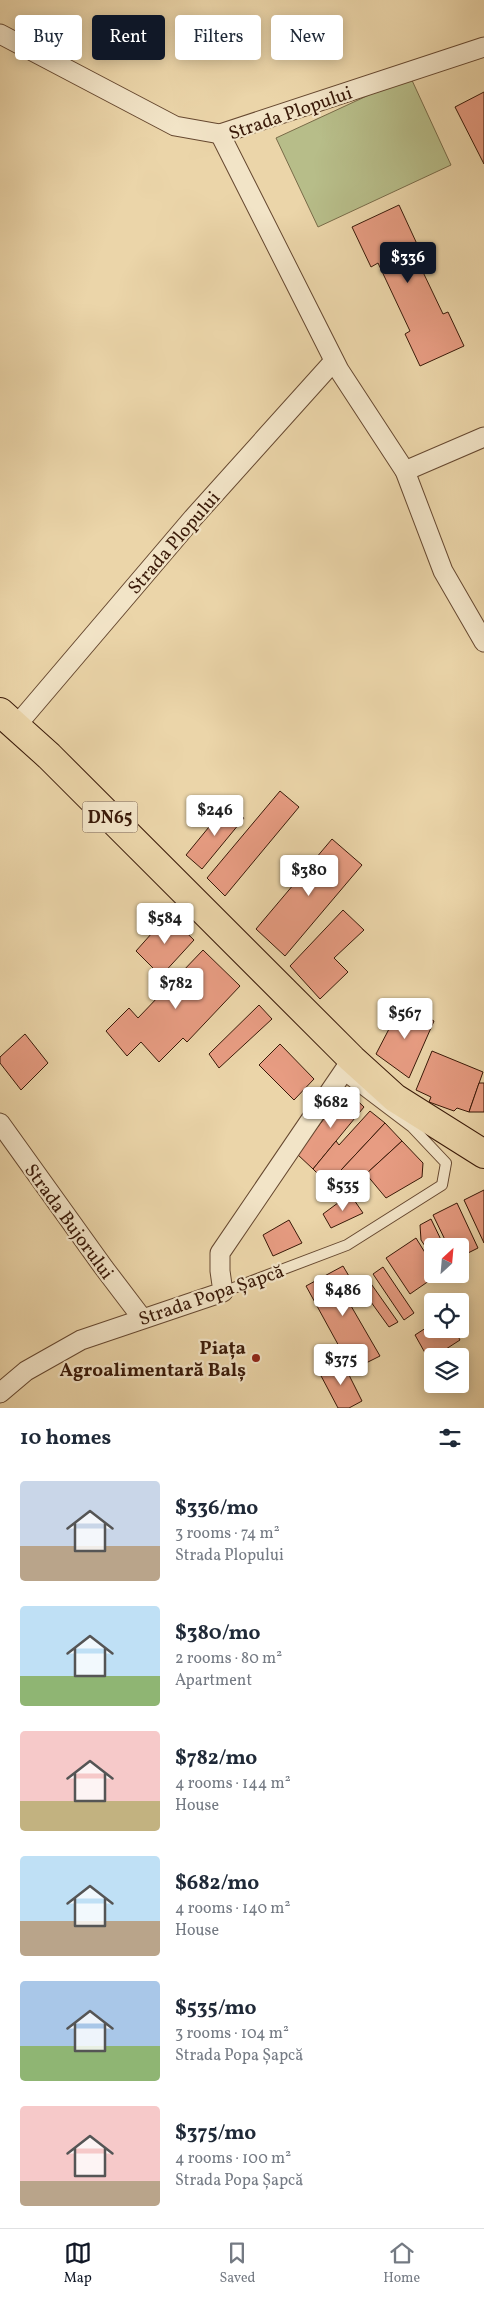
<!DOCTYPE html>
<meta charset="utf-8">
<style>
body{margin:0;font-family:Vollkorn,serif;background:#f6f6f7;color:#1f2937;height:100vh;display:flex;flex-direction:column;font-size:19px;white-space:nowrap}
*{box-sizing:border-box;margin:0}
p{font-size:16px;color:#747a83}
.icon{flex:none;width:28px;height:28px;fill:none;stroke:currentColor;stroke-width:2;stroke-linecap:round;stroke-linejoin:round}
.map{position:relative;height:1408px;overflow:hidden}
.panel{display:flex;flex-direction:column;background:#fff;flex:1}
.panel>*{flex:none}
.top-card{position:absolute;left:15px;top:15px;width:455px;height:45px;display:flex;gap:10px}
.needle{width:32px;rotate:26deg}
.tools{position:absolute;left:424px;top:1238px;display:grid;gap:10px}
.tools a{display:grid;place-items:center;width:45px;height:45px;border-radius:5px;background:#fff;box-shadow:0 2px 12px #0003;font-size:25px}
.price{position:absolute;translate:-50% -42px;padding:0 11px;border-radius:5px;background:#fff;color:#222;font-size:16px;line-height:32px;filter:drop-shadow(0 1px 2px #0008)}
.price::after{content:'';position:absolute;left:50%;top:30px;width:15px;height:11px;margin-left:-8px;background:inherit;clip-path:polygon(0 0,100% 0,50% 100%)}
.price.current{background:#111827;color:#fff}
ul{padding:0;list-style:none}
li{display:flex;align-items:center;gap:15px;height:125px;padding:0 20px}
li span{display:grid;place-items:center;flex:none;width:140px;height:100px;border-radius:5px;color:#555}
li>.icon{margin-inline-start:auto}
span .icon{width:60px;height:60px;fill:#fffc;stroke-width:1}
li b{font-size:21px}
h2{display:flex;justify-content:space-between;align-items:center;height:60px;padding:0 20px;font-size:21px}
.chip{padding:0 18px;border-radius:5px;background:#fff;box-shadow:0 2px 12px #0003;font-size:18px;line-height:45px}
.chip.current{background:#111827;color:#fff}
.menu{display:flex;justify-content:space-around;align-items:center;height:70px;border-top:1px solid #e0e1e3;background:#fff;font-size:14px;color:#747a83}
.menu a{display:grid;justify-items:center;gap:2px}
.menu .current{color:#111827}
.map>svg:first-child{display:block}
.green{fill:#b7bd89;stroke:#786b48}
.building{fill:#e79c82;stroke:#391908}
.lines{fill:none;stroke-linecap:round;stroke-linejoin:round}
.service-casing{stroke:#664830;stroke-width:12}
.minor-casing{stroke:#664830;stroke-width:21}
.primary-casing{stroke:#391908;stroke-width:30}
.service{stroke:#f2e4c7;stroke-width:10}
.minor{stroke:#f2e4c7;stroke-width:19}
.primary{stroke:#ebd5a9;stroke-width:28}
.poi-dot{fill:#8f2418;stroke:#f2e4c7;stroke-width:2}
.labels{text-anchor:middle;stroke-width:4.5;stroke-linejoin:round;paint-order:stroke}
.shield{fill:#f2e4c7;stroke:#705641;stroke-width:1}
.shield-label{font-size:18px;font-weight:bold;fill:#391908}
.street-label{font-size:19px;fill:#391908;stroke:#f2e4c7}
.poi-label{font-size:19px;font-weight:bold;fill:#391908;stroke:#f2e4c7;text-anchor:end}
</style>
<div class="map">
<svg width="484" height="1408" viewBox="0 0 484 1408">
<rect width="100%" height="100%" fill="#ebd5a9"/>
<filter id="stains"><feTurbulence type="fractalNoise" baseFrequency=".004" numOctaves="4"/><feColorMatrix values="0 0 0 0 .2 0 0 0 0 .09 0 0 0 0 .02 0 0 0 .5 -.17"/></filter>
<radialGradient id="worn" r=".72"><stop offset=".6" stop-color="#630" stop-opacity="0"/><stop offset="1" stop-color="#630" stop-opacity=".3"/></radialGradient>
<path class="green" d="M410 76 451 165 318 227 276 138Z"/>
<g class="building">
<path d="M484 92V164L455 107Z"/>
<path d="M399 205 417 244 412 249 443 314 448 312 464 346 420 366 405 334 410 331 378 263 371 267 352 227Z"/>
<path d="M280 791 299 807 225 896 207 878Z"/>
<path d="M227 805 244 818 202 869 186 855Z"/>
<path d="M332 839 362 865 285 956 256 929Z"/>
<path d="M343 910 364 930 334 958 348 972 320 999 290 966Z"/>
<path d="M168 915 194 940 161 976 136 951Z"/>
<path d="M203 950 240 986 187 1042 183 1038 159 1062 141 1042 127 1056 106 1031 129 1008 138 1018Z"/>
<path d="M402 1004 434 1021 409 1078 376 1054Z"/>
<path d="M259 1005 272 1019 219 1068 209 1054Z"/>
<path d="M25 1034 48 1063 21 1090 0 1063V1057Z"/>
<path d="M280 1044 314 1079 294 1100 259 1065Z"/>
<path d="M432 1051 483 1072 469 1112 457 1108 454 1111 429 1102 431 1097 416 1090Z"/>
<path d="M479 1083H484V1112H469Z"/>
<path d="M346 1090 364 1107 313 1169 297 1154Z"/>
<path d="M370 1111 385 1123 328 1184 313 1169 336 1141 339 1145Z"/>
<path d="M385 1123 402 1141 366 1174 338 1191 328 1184Z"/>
<path d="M402 1141 423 1163 422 1177 386 1198 366 1174Z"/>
<path d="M484 1190V1243L464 1200Z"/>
<path d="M350 1194 363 1213 331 1228 323 1214Z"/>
<path d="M457 1203 478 1248 460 1257V1246H448L433 1215Z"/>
<path d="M431 1219 444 1246H432V1254L431 1255 421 1240 420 1225Z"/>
<path d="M289 1220 302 1243 273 1256 263 1235Z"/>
<path d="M416 1238 432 1264V1274H439L410 1294 386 1258Z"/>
<path d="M343 1266 359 1293 347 1299 380 1356 352 1370 306 1286Z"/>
<path d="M383 1267 414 1313 404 1320 373 1274Z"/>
<path d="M367 1278 398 1322 389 1327 358 1284Z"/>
<path d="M432 1324V1329H454L460 1340 429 1360 415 1335Z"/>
<path d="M342 1361 362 1401 349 1408H338L319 1372Z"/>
</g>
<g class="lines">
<g class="service-casing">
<path id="service" d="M223 1292 347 1245 442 1185 446 1163 412 1127 342 1074"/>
</g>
<g class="minor-casing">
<g id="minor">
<path d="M0 34 175 126 220 134 484 47"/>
<path d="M220 134 339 370 405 471 443 571 484 642"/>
<path d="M405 471 484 437"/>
<path d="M16 726 193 518 334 361"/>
<path d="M0 1123 104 1268 142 1318"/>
<path d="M0 1393 26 1371 81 1340 223 1292 220 1271V1253L352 1059"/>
</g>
</g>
<g class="primary-casing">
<path id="primary" d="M0 712 49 756 352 1059 395 1098 484 1154"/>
</g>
<use href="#service" class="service"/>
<use href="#minor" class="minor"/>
<use href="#primary" class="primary"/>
</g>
<circle class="poi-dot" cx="256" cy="1358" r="5"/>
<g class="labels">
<rect class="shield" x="82.5" y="801.5" width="55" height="31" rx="4"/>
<g class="shield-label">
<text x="110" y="823">DN65</text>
</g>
<g class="street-label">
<text transform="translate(290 112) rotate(-19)" y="7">Strada Plopului</text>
<text transform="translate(173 542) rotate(-49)" y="7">Strada Plopului</text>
<text transform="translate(70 1221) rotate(54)" y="7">Strada Bujorului</text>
<text transform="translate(211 1294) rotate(-19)" y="7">Strada Popa Șapcă</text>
</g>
<g class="poi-label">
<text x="246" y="1354">Piața<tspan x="246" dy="22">Agroalimentară Balș</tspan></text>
</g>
</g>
<rect width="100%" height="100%" filter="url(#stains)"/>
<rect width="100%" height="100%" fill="url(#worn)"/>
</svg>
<div class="tools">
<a><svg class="needle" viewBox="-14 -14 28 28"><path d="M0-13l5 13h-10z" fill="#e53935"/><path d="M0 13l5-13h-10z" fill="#747a83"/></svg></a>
<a><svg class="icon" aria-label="locate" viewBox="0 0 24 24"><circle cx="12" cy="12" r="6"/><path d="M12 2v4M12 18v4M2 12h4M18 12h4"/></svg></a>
<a><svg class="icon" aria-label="layers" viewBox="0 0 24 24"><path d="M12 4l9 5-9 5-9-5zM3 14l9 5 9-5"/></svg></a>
</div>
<b class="price current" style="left:408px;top:284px">$336</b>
<b class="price" style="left:215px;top:837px">$246</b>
<b class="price" style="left:309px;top:897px">$380</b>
<b class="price" style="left:165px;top:945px">$584</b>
<b class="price" style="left:176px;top:1010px">$782</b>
<b class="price" style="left:405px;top:1040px">$567</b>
<b class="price" style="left:331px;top:1129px">$682</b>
<b class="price" style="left:343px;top:1212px">$535</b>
<b class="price" style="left:343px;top:1317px">$486</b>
<b class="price" style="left:341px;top:1386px">$375</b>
<div class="top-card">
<a class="chip">Buy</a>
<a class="chip current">Rent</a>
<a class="chip">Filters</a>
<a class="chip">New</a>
</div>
</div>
<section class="panel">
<h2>10 homes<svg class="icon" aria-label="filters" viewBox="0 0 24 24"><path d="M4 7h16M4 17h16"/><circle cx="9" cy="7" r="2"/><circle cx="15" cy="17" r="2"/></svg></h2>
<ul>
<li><span style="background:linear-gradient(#c9d6e8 65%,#b9a48a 0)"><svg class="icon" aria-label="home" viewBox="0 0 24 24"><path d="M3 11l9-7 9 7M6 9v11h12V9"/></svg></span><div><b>$336/mo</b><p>3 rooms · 74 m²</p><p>Strada Plopului</p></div></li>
<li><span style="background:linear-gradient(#bfe0f5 70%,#8fb573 0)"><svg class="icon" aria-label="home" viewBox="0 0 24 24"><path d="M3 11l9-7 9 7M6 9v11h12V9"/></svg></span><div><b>$380/mo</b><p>2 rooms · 80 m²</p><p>Apartment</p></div></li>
<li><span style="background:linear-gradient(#f6c9c9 70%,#c2b280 0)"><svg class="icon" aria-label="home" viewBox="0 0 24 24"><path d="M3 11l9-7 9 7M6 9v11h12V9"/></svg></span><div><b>$782/mo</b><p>4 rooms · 144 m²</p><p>House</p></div></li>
<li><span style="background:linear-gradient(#bfe0f5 65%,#b9a48a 0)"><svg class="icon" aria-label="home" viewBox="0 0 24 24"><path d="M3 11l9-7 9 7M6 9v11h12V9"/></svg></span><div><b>$682/mo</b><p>4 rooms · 140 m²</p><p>House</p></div></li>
<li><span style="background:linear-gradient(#a9c7e8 65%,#8fb573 0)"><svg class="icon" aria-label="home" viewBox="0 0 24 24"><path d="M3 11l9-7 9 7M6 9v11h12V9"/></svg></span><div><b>$535/mo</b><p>3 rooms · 104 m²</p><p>Strada Popa Șapcă</p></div></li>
<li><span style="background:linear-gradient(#f6c9c9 75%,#b9a48a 0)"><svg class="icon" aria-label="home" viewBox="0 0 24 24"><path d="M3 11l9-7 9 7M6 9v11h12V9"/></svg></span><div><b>$375/mo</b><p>4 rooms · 100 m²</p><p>Strada Popa Șapcă</p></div></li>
</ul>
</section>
<nav class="menu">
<a class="current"><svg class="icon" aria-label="map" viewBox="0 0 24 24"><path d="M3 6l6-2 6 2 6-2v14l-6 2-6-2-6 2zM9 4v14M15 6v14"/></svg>Map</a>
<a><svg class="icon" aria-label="saved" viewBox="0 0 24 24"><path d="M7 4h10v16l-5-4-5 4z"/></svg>Saved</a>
<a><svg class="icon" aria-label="home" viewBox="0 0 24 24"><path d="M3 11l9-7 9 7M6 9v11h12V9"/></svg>Home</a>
</nav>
